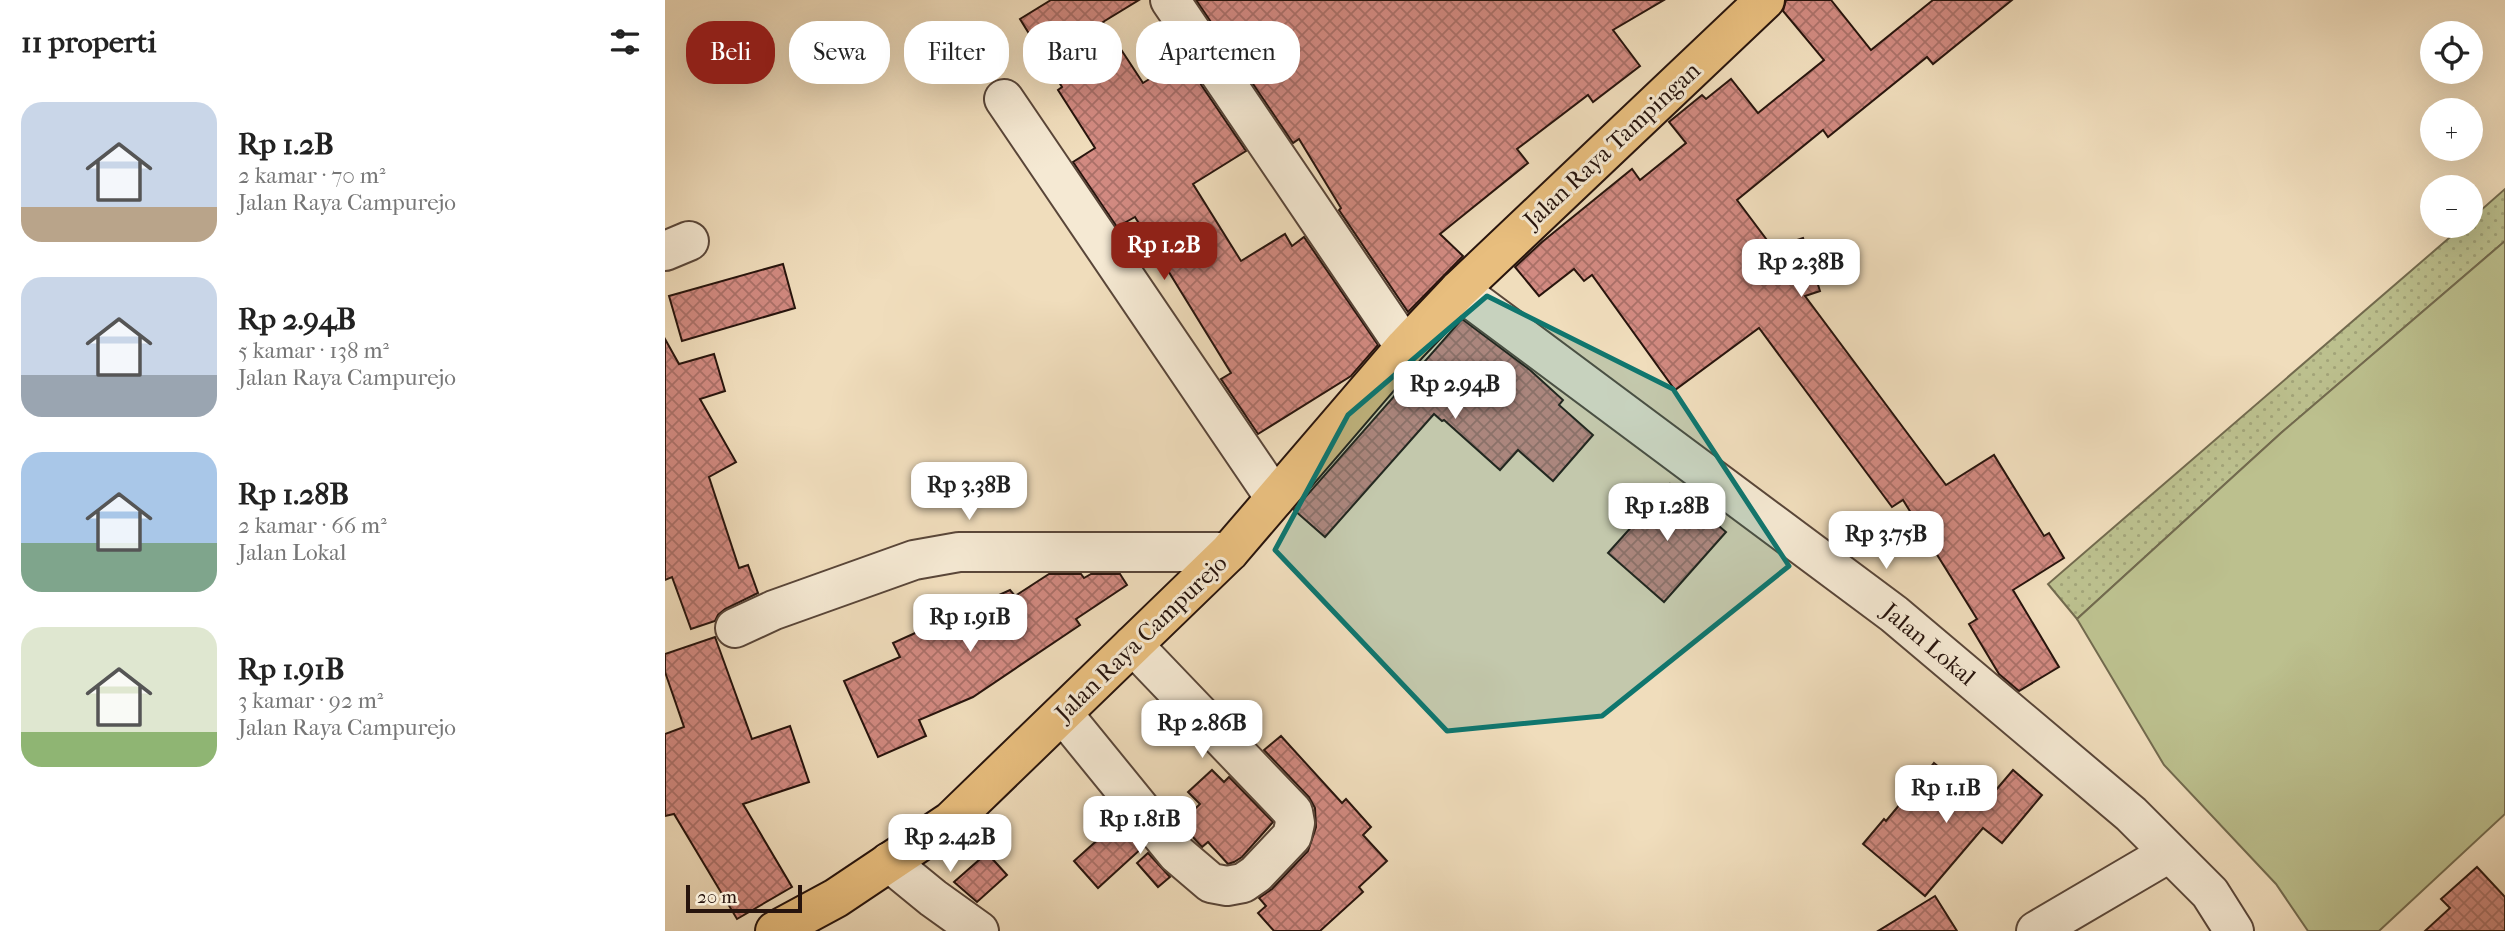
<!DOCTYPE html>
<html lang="id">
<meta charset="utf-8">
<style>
body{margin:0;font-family:"IM FELL French Canon",serif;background:#f2f2f2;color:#222;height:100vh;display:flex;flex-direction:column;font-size:26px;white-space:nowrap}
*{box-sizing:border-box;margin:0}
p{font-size:23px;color:#767676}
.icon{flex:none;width:38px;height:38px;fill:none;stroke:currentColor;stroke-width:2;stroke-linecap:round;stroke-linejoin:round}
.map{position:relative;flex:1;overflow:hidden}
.side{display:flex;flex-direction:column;background:#fff;width:665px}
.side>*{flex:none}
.banner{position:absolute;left:21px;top:21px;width:665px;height:63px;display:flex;gap:14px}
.fabs{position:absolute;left:1755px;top:21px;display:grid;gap:14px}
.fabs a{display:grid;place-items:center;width:63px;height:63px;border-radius:50%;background:#fff;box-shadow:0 7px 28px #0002;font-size:35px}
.scale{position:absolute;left:21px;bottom:18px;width:116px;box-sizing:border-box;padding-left:7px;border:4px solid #27140d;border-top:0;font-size:19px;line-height:24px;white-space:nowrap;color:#27140d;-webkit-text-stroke:5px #f5e9d3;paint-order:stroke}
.price{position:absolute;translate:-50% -60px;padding:0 16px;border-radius:14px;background:#fff;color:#222;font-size:23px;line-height:46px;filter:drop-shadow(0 2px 4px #0008)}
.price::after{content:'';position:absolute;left:50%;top:42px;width:21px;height:16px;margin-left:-10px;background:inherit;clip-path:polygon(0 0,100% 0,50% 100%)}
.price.on{background:#8f2418;color:#fff}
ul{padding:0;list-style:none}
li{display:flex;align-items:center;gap:21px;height:175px;padding:0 21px}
li span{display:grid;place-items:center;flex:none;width:196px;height:140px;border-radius:21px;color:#555}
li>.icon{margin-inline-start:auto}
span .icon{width:84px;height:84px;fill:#fffc;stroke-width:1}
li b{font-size:30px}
h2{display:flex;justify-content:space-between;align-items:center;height:84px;padding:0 21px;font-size:30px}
.chip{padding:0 24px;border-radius:28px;background:#fff;box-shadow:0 7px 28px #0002;font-size:24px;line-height:63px}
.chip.on{background:#8f2418;color:#fff}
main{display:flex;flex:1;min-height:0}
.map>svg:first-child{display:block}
.green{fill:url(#green-dots);stroke:#726a4e;stroke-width:2}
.pitch{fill:#bcc08e;stroke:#726a4e;stroke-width:2}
.building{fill:url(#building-cross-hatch);stroke:#27140d;stroke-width:2}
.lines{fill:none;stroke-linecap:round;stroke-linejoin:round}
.minor-casing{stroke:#594639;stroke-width:42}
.major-casing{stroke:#27140d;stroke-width:42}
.minor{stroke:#f5e9d3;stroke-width:38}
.major{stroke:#e8be7e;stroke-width:38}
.marked{fill:#0f766e;fill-opacity:0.2;stroke:#0f766e;stroke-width:5;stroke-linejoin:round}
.labels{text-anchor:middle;stroke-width:6;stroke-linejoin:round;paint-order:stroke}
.street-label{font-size:24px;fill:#27140d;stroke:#f5e9d3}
</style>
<main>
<section class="side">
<h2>11 properti<svg class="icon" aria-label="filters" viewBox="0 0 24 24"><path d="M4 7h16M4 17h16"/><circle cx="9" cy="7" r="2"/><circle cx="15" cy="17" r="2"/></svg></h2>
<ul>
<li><span style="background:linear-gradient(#c9d6e8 75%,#b9a48a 0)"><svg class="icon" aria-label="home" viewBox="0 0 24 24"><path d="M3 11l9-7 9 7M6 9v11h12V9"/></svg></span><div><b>Rp 1.2B</b><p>2 kamar · 70 m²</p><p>Jalan Raya Campurejo</p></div></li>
<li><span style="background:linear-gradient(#c9d6e8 70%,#9aa5b1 0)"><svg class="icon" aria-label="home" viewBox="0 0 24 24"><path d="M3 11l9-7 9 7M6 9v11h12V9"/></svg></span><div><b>Rp 2.94B</b><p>5 kamar · 138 m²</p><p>Jalan Raya Campurejo</p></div></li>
<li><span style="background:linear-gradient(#a9c7e8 65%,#7fa58c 0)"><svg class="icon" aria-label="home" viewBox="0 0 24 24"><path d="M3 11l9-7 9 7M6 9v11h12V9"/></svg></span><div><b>Rp 1.28B</b><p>2 kamar · 66 m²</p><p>Jalan Lokal</p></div></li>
<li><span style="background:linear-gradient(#dfe7d0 75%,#8fb573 0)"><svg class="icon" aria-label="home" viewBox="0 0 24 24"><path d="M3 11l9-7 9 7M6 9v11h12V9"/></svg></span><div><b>Rp 1.91B</b><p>3 kamar · 92 m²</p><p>Jalan Raya Campurejo</p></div></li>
</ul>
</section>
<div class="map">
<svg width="1840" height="931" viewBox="0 0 1840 931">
<defs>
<pattern id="green-dots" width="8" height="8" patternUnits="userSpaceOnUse" patternTransform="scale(1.75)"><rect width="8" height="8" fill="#bcc08e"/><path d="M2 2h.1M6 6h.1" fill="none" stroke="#a2a479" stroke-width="1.8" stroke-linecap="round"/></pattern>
<pattern id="building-cross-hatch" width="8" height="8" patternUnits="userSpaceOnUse" patternTransform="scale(1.75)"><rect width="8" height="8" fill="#d28a81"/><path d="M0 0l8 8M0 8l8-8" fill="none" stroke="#aa7068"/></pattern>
</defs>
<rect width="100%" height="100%" fill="#f0ddbc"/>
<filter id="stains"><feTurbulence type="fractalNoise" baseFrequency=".00286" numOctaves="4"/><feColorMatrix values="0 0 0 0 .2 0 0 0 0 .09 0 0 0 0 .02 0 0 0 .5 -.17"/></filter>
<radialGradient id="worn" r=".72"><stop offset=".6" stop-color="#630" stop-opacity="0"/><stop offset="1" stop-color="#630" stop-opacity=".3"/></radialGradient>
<path class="green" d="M1840 189V241L1616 433 1412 619 1383 584 1798 226H1806V219Z"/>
<path class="pitch" d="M1840 241V814L1714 931H1643L1611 884 1499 765 1412 619 1616 433Z"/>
<g class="building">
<path d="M386 0H474L438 22 478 83 518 58 581 151 528 184 576 261 620 234 627 246 639 237 713 345 686 376 593 434 556 379 566 373 470 217 452 227 408 162 430 148 393 90 397 87 355 19Z"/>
<path d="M531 0H999L948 30 975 66 928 102 923 95 852 149 863 163 775 234 798 256 743 312 674 210 676 208 634 139 628 143Z"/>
<path d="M1121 0H1166L1206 50 1268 0H1347L1268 64 1262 57 1163 137 1158 130 1072 200 1108 248 1138 238 1155 291 1140 296 1281 485 1329 455 1379 536 1384 533 1399 558 1348 590 1394 667 1354 691 1334 674 1304 624 1312 619 1238 500 1227 507 1094 328 1010 390 927 275 919 281 909 269 874 296 850 267 877 242 967 169 975 180 1021 143 1004 122 1037 95 1041 99 1066 79 1093 113 1159 60 1118 11Z"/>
<path d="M118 264 130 308 17 341 4 296Z"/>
<path d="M797 319 865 370 898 400 894 405 928 435 888 481 853 450 835 470 779 420 777 421 769 414 660 537 629 510Z"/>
<path d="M0 339 14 364 49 354 60 391 35 399 71 462 44 477 74 568 83 565 93 593 60 609 53 615 50 621 26 629 7 577 0 580Z"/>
<path d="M1005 484 1061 532 999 602 943 553Z"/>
<path d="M384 574H416L419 578 426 574H455L462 585 411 619 415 625 308 697 254 720 261 736 213 757 179 681 235 657 228 643 345 590 350 596Z"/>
<path d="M50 637 87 739 125 726 144 782 78 804 127 887 72 919 9 814 0 816V734L19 727 0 672V654Z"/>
<path d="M616 736 677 803 681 799 706 827 698 835 722 861 694 887 698 892 655 931H609L593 913 601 906 594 898 607 889 643 851 651 827 650 808 644 797 599 750Z"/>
<path d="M1269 763 1319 804 1348 770 1377 795 1337 843 1318 828 1260 896 1198 844 1219 819 1221 821Z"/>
<path d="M547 770 559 782 564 777 608 822 577 857 569 862 563 864 543 842 537 847 515 823 535 804 523 792Z"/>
<path d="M449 812 478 847 433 888 409 861 438 835 432 827Z"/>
<path d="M322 853 342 875 312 902 289 882Z"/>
<path d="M483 853 505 877 493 887 472 863Z"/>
<path d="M1812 867 1840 897V931H1760L1785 908 1776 899Z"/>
<path d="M1270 896 1292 931H1213Z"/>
</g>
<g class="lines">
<g class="minor-casing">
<g id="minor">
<path d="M505 0 740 347"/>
<path d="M339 99 610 498"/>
<path d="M0 251 24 241"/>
<path d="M794 290 1229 614 1466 814 1545 893 1569 931"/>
<path d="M70 628 109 610 249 560 294 552H564"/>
<path d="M398 714 512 854 546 883 562 886 578 883 591 874 627 836 630 823 628 812 468 645"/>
<path d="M224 862 268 898 314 931"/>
<path d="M1371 931 1504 853"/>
</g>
</g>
<g class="major-casing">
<path id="major" d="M110 931 171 898 286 821 564 552 740 347 794 290 1100 0"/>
</g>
<use href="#minor" class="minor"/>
<use href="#major" class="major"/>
</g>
<path class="marked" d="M822 296 1008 389 1124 566 937 716 782 731 610 550 683 415Z"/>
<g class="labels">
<g class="street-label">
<text transform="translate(947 145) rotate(-43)" y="8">Jalan Raya Tampingan</text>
<text transform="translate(476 638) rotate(-44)" y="8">Jalan Raya Campurejo</text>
<text transform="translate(1264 644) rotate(40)" y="8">Jalan Lokal</text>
</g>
</g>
<rect width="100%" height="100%" filter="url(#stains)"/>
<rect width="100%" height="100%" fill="url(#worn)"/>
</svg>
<div class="fabs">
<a><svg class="icon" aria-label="locate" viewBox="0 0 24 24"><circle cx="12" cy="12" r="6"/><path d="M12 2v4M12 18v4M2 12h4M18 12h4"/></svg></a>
<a>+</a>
<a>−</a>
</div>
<div class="scale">20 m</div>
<b class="price on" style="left:499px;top:282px">Rp 1.2B</b>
<b class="price" style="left:1136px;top:299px">Rp 2.38B</b>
<b class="price" style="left:790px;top:421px">Rp 2.94B</b>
<b class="price" style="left:304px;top:522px">Rp 3.38B</b>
<b class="price" style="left:1002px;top:543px">Rp 1.28B</b>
<b class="price" style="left:1221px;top:571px">Rp 3.75B</b>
<b class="price" style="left:305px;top:654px">Rp 1.91B</b>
<b class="price" style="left:537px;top:760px">Rp 2.86B</b>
<b class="price" style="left:1281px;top:825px">Rp 1.1B</b>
<b class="price" style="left:475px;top:856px">Rp 1.81B</b>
<b class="price" style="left:285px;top:874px">Rp 2.42B</b>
<div class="banner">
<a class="chip on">Beli</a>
<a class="chip">Sewa</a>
<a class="chip">Filter</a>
<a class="chip">Baru</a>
<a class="chip">Apartemen</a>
</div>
</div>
</main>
